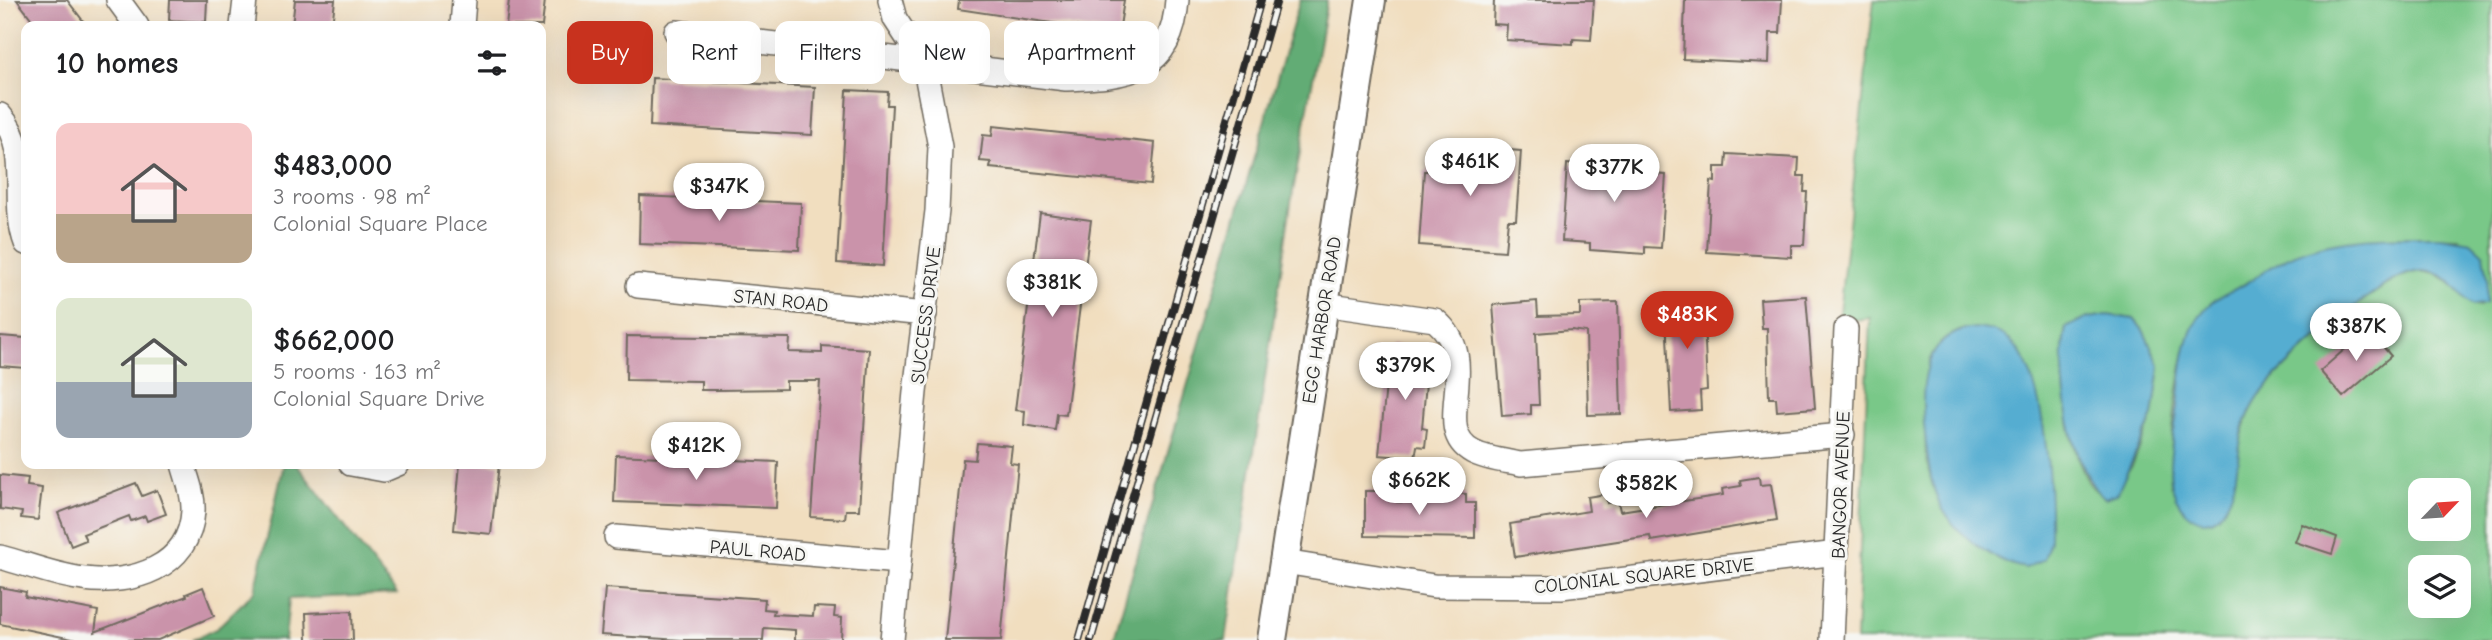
<!DOCTYPE html>
<meta charset="utf-8">
<style>
body{margin:0;font-family:"Comic Neue",sans-serif;background:#f2f2f2;color:#202124;height:100vh;display:flex;flex-direction:column;font-size:26px;white-space:nowrap}
*{box-sizing:border-box;margin:0}
p{font-size:23px;color:#757577}
.icon{flex:none;width:38px;height:38px;fill:none;stroke:currentColor;stroke-width:2;stroke-linecap:round;stroke-linejoin:round}
.map{position:relative;flex:1;overflow:hidden}
.sheet{position:absolute;left:21px;top:21px;width:525px;height:448px;display:flex;flex-direction:column;background:#fff;border-radius:14px;box-shadow:0 7px 28px #0002}
.sheet>*{flex:none}
.hud{position:absolute;left:567px;top:21px;width:665px;height:63px;display:flex;gap:14px}
.needle{width:46px;rotate:65deg}
.controls{position:absolute;left:2408px;top:478px;display:grid;gap:14px}
.controls a{display:grid;place-items:center;width:63px;height:63px;border-radius:14px;background:#fff;box-shadow:0 7px 28px #0002;font-size:35px}
.price{position:absolute;translate:-50% -60px;padding:0 16px;border-radius:24px;background:#fff;color:#222;font-size:23px;line-height:46px;filter:drop-shadow(0 2px 4px #0008)}
.price::after{content:'';position:absolute;left:50%;top:42px;width:21px;height:16px;margin-left:-10px;background:inherit;clip-path:polygon(0 0,100% 0,50% 100%)}
.price.on{background:#c8321e;color:#fff}
ul{padding:0;list-style:none}
li{display:flex;align-items:center;gap:21px;height:175px;padding:0 35px}
li span{display:grid;place-items:center;flex:none;width:196px;height:140px;border-radius:14px;color:#555}
li>.icon{margin-inline-start:auto}
span .icon{width:84px;height:84px;fill:#fffc;stroke-width:1}
li b{font-size:30px}
h2{display:flex;justify-content:space-between;align-items:center;height:84px;padding:0 35px;font-size:30px}
.chip{padding:0 24px;border-radius:14px;background:#fff;box-shadow:0 7px 28px #0002;font-size:24px;line-height:63px}
.chip.on{background:#c8321e;color:#fff}
.map>svg:first-child{display:block}
.green{fill:#79c888;stroke:#527a5a;stroke-width:2;fill-rule:evenodd}
.forest{fill:#62ac74;stroke:#466c50;stroke-width:2}
.water{fill:#54add1;stroke:#406c7e;stroke-width:2}
.building{fill:#ca93aa}
.lines{fill:none;stroke-linecap:round;stroke-linejoin:round}
.minor-casing{stroke:#706a5f;stroke-width:26}
.tertiary-casing{stroke:#706a5f;stroke-width:32}
.minor{stroke:#fff;stroke-width:23}
.tertiary{stroke:#fff;stroke-width:28}
.rail-casing{stroke:#2b2b2b;stroke-width:8}
.rail{stroke:#f6f6f2;stroke-width:5;stroke-dasharray:16;stroke-linecap:butt}
.labels{text-anchor:middle;stroke-width:6;stroke-linejoin:round;paint-order:stroke}
.street-label{font-size:19px;fill:#2b2b2b;stroke:#f6f6f2}
</style>
<div class="map">
<svg width="2492" height="640" viewBox="0 0 2492 640">
<rect width="100%" height="100%" fill="#f6f6f2"/>
<filter id="ink" filterUnits="userSpaceOnUse"><feTurbulence type="fractalNoise" baseFrequency=".0143" numOctaves="2"/><feDisplacementMap in="SourceGraphic" scale="14" xChannelSelector="R" yChannelSelector="G"/><feConvolveMatrix kernelMatrix="1 2 1 2 8 2 1 2 1" color-interpolation-filters="sRGB"/></filter>
<filter id="wash" filterUnits="userSpaceOnUse"><feTurbulence type="fractalNoise" baseFrequency=".00686" numOctaves="4" result="noise"/><feDisplacementMap in="SourceGraphic" scale="28" xChannelSelector="R" yChannelSelector="G"/><feGaussianBlur stdDeviation="1.57" result="paint"/><feColorMatrix in="noise" values="0 0 0 0 0 0 0 0 0 0 0 0 0 0 0 0 0 1.4 0 .05"/><feComposite in="paint" operator="in"/></filter>
<g filter="url(#wash)">
<rect width="100%" height="100%" fill="#f1debf"/>
<path class="green" d="M1874 0H2492V640H1856L1870 318 1838 322ZM2416 237 2459 238 2480 306C2460 305 2456 270 2418 272 2385 273 2273 372 2256 401 2242 425 2238 451 2235 478L2171 487C2169 452 2178 354 2195 324 2207 304 2225 296 2244 284 2308 244 2340 239 2416 237ZM2107 315 2134 319 2143 330 2160 366 2153 416 2132 466 2105 498C2100 494 2093 489 2089 483 2069 449 2057 365 2066 328L2084 319ZM1965 329 2018 350C2047 406 2046 467 2050 528L2000 559C1982 547 1959 534 1947 515 1922 478 1924 433 1927 391 1928 381 1926 368 1930 359 1937 343 1949 334 1965 329ZM2420 490H2459V528H2420ZM2420 567H2459V606H2420Z"/>
<g class="forest">
<path d="M1300 0H1327L1291 203 1226 640H1113Z"/>
<path d="M284 464H296L397 594 289 599 285 640H192L216 629 255 591Z"/>
</g>
<g class="water">
<path d="M2441 237 2471 242 2484 254 2488 280 2486 304 2473 305C2453 293 2455 273 2423 271 2389 269 2304 348 2279 373 2264 388 2251 407 2244 426 2235 454 2241 489 2221 512 2205 531 2185 516 2176 498 2163 470 2175 434 2178 405 2182 373 2182 334 2205 309 2215 297 2232 291 2245 284 2261 274 2277 262 2295 254 2340 236 2393 237 2441 237Z"/>
<path d="M2107 315 2134 319 2143 330 2160 366 2153 416 2117 494 2105 498C2070 471 2056 369 2066 328L2084 319Z"/>
<path d="M1975 328C1988 330 2000 331 2010 340 2048 376 2051 491 2050 541L2044 559 2026 568C1998 564 1963 539 1947 516 1930 492 1928 462 1925 434 1920 391 1920 334 1975 328Z"/>
</g>
<g id="blocks">
<g class="building">
<path d="M17 0H67L87 26H37Z"/>
<path d="M170 0H207L206 22 169 20Z"/>
<path d="M295 0H335L332 26H292Z"/>
<path d="M509 0H545L542 26H506Z"/>
<path d="M959 0H1124L1119 33 958 9Z"/>
<path d="M1494 0H1594L1591 40 1573 39V44L1506 40 1507 25 1493 24Z"/>
<path d="M1685 0H1782L1780 33H1770L1769 63 1683 59Z"/>
<path d="M652 78 815 87 812 135 650 126Z"/>
<path d="M847 90 888 92 887 105H892L883 266 837 263Z"/>
<path d="M993 126 1155 143 1151 184 990 168 991 162 980 161 983 135 992 136Z"/>
<path d="M1442 145 1521 151 1516 220H1508L1505 251 1419 245 1424 171H1428L1429 157 1441 158Z"/>
<path d="M1600 153 1636 155 1635 161 1653 163 1652 174 1666 175 1661 248 1645 247V254L1590 250V243L1562 241 1567 164 1584 165 1585 156 1600 157Z"/>
<path d="M1727 154 1799 158 1798 176H1805L1804 192H1807L1804 245H1791V257L1707 252 1711 181 1715 182V167H1726Z"/>
<path d="M640 196 801 203 799 250 639 244Z"/>
<path d="M1040 213 1091 220 1066 415 1057 414 1055 430 1024 425 1025 411 1015 410Z"/>
<path d="M1707 296 1708 320H1704L1707 390 1700 391 1701 410 1671 412 1665 299Z"/>
<path d="M1806 296 1815 408 1777 411 1776 398H1769L1767 328H1762L1760 299Z"/>
<path d="M1537 301 1538 316 1580 315V303L1618 302 1621 414 1588 415 1586 332 1572 330 1536 333 1539 405H1531V414L1502 416 1493 305Z"/>
<path d="M2368 329 2391 356 2343 397 2320 371Z"/>
<path d="M0 336 26 338V368L0 366Z"/>
<path d="M627 336 790 338 789 352 822 353V346L869 349 859 510H846L845 519 811 517 820 381H786V389L715 390H701V381L626 380Z"/>
<path d="M1390 345 1429 349 1422 428 1427 429 1425 447 1417 446 1415 458 1379 455Z"/>
<path d="M977 443 1012 446 1010 463 1018 464 1001 640H945L963 459 975 460Z"/>
<path d="M616 455 778 462 776 508 614 502Z"/>
<path d="M460 464H499L491 534 454 530Z"/>
<path d="M0 475 28 478 27 486 42 488 38 520 21 518 22 512 0 509Z"/>
<path d="M1759 477 1760 485 1771 484 1777 520 1651 541 1650 536 1515 557 1510 524 1589 511 1587 497 1606 494 1607 503 1618 501 1620 511 1723 495 1722 489 1741 486 1740 480Z"/>
<path d="M136 483 142 496 157 490 166 514 147 521 145 516 131 521 129 516 83 534 86 540 71 546 58 513Z"/>
<path d="M1365 491H1398L1397 502 1437 503V493L1466 494V503H1475V538L1365 536Z"/>
<path d="M2302 524 2337 537 2332 554 2295 542Z"/>
<path d="M0 587 26 592 25 597 98 611 95 632 187 596 186 594 203 587 214 616 158 640H77L0 624Z"/>
<path d="M605 588 765 599 764 609 774 610 773 614 813 616 814 607 835 608 834 617 842 618 841 640H795V630L764 628 763 640H681L601 635Z"/>
<path d="M352 611 353 640H307L306 613Z"/>
</g>
</g>
</g>
<g filter="url(#ink)">
<use href="#blocks" fill-opacity="0" stroke="#706a5f" stroke-width="2"/>
<g class="lines">
<g class="minor-casing">
<g id="minor">
<path d="M118 0 137 26"/>
<path d="M890 0 895 19 924 63 940 147 937 211 915 392 892 640"/>
<path d="M242 26 245 0"/>
<path d="M462 26 464 0"/>
<path d="M676 32 1066 79C1128 76 1172 74 1177 0"/>
<path d="M0 115C32 150 10 202 26 243"/>
<path d="M638 286 925 314"/>
<path d="M1323 304 1435 320C1486 362 1428 428 1473 452 1486 459 1506 461 1521 464L1843 435"/>
<path d="M351 464 384 470 398 464"/>
<path d="M616 537 899 562"/>
<path d="M0 557C27 564 56 576 84 579 131 585 190 568 193 511 194 495 187 479 183 464"/>
<path d="M1284 562 1434 586 1561 587 1837 553"/>
<path d="M1832 640 1846 329"/>
</g>
</g>
<g class="tertiary-casing">
<path id="tertiary" d="M1272 640 1371 0"/>
</g>
<use href="#minor" class="minor"/>
<use href="#tertiary" class="tertiary"/>
<g class="rail-casing">
<g id="rail">
<path d="M1079 640 1261 0"/>
<path d="M1091 640 1277 0"/>
</g>
</g>
<use href="#rail" class="rail"/>
</g>
</g>
<g class="labels">
<g class="street-label">
<text transform="translate(781 300) rotate(6)" y="7">STAN ROAD</text>
<text transform="translate(925 315) rotate(-83)" y="7">SUCCESS DRIVE</text>
<text transform="translate(1321 320) rotate(-81)" y="7">EGG HARBOR ROAD</text>
<text transform="translate(1840 485) rotate(-88)" y="7">BANGOR AVENUE</text>
<text transform="translate(758 550) rotate(5)" y="7">PAUL ROAD</text>
<text transform="translate(1644 575) rotate(-6)" y="7">COLONIAL SQUARE DRIVE</text>
</g>
</g>
</svg>
<div class="controls">
<a><svg class="needle" viewBox="-14 -14 28 28"><path d="M0-13l5 13h-10z" fill="#e53935"/><path d="M0 13l5-13h-10z" fill="#757577"/></svg></a>
<a><svg class="icon" aria-label="layers" viewBox="0 0 24 24"><path d="M12 4l9 5-9 5-9-5zM3 14l9 5 9-5"/></svg></a>
</div>
<b class="price" style="left:1470px;top:198px">$461K</b>
<b class="price" style="left:1614px;top:204px">$377K</b>
<b class="price" style="left:719px;top:223px">$347K</b>
<b class="price" style="left:1052px;top:319px">$381K</b>
<b class="price on" style="left:1687px;top:351px">$483K</b>
<b class="price" style="left:2356px;top:363px">$387K</b>
<b class="price" style="left:1405px;top:402px">$379K</b>
<b class="price" style="left:696px;top:482px">$412K</b>
<b class="price" style="left:1419px;top:517px">$662K</b>
<b class="price" style="left:1646px;top:520px">$582K</b>
<div class="hud">
<a class="chip on">Buy</a>
<a class="chip">Rent</a>
<a class="chip">Filters</a>
<a class="chip">New</a>
<a class="chip">Apartment</a>
</div>
<section class="sheet">
<h2>10 homes<svg class="icon" aria-label="filters" viewBox="0 0 24 24"><path d="M4 7h16M4 17h16"/><circle cx="9" cy="7" r="2"/><circle cx="15" cy="17" r="2"/></svg></h2>
<ul>
<li><span style="background:linear-gradient(#f6c9c9 65%,#b9a48a 0)"><svg class="icon" aria-label="home" viewBox="0 0 24 24"><path d="M3 11l9-7 9 7M6 9v11h12V9"/></svg></span><div><b>$483,000</b><p>3 rooms · 98 m²</p><p>Colonial Square Place</p></div></li>
<li><span style="background:linear-gradient(#dfe7d0 60%,#9aa5b1 0)"><svg class="icon" aria-label="home" viewBox="0 0 24 24"><path d="M3 11l9-7 9 7M6 9v11h12V9"/></svg></span><div><b>$662,000</b><p>5 rooms · 163 m²</p><p>Colonial Square Drive</p></div></li>
</ul>
</section>
</div>
